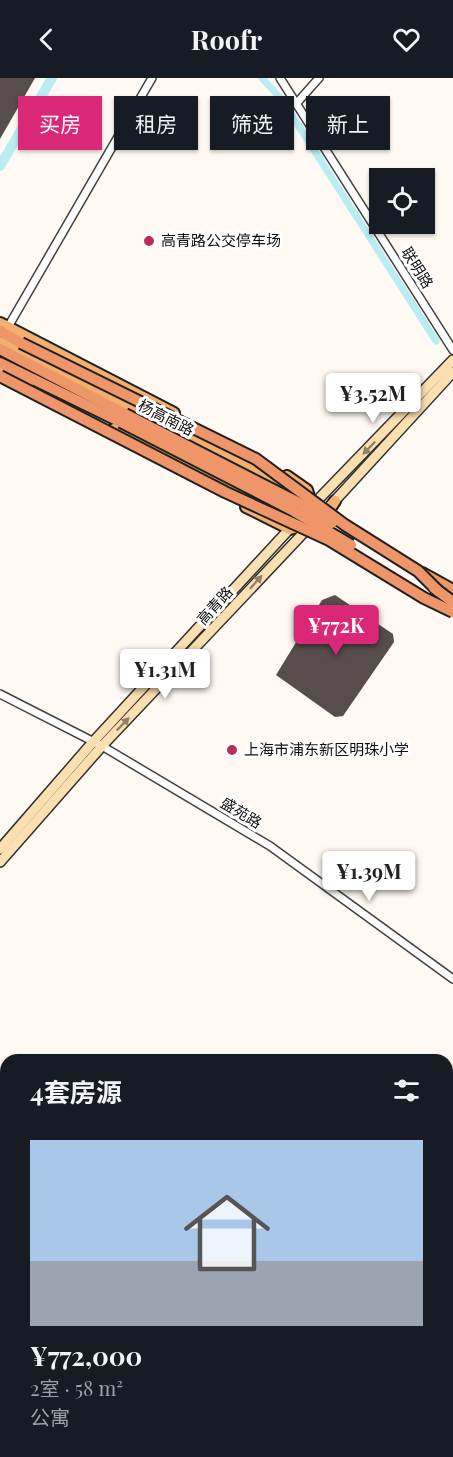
<!DOCTYPE html>
<html lang="zh">
<meta charset="utf-8">
<style>
body{margin:0;font-family:"Playfair Display","Noto Sans SC",serif;background:#242831;color:#f1f3f6;height:100vh;display:flex;flex-direction:column;font-size:22px;white-space:nowrap}
*{box-sizing:border-box;margin:0}
p{font-size:20px;color:#9ea1a6}
.icon{flex:none;width:33px;height:33px;fill:none;stroke:currentColor;stroke-width:2;stroke-linecap:round;stroke-linejoin:round}
.map{position:relative;flex:1;overflow:hidden}
.panel{position:absolute;left:0px;top:976px;width:453px;height:404px;display:flex;flex-direction:column;background:#171b24;border-radius:18px 18px 0 0;box-shadow:0 2px 4px #0004}
.panel>*{flex:none}
.hud{position:absolute;left:18px;top:18px;width:417px;height:54px;display:flex;gap:12px}
.controls{position:absolute;left:369px;top:90px;display:grid;gap:12px}
.controls a{display:grid;place-items:center;width:66px;height:66px;border-radius:0px;background:#171b24;box-shadow:0 2px 4px #0004;font-size:30px}
.price{position:absolute;translate:-50% -51px;padding:0 14px;border-radius:6px;background:#fff;color:#222;font-size:20px;line-height:39px;filter:drop-shadow(0 2px 3px #0008)}
.price::after{content:'';position:absolute;left:50%;top:36px;width:18px;height:14px;margin-left:-9px;background:inherit;clip-path:polygon(0 0,100% 0,50% 100%)}
.price.active{background:#db2777;color:#fff}
ul{padding:0;list-style:none}
li{display:grid;align-content:center;gap:12px;height:318px;padding:0 30px}
li+li{border-top:2px solid #363941}
li span{display:grid;place-items:center;height:186px;border-radius:0px;color:#555}
li>.icon{margin-inline-start:auto}
span .icon{width:108px;height:108px;fill:#fffc;stroke-width:1}
li b{font-size:26px}
h2{display:flex;justify-content:space-between;align-items:center;height:72px;padding:0 30px;font-size:26px}
.tag{padding:0 21px;border-radius:0px;background:#171b24;box-shadow:0 2px 4px #0004;font-size:21px;line-height:54px}
.tag.active{background:#db2777;color:#fff}
header{display:flex;justify-content:space-between;align-items:center;height:78px;padding:0 30px;background:#171b24;font-size:27px;font-weight:700}
.map>svg:first-child{display:block}
.lines{fill:none;stroke-linecap:round;stroke-linejoin:round}
.canal{stroke:#b9edf3;stroke-width:7}
.river{stroke:#b9edf3;stroke-width:10}
.building{fill:#574d4c}
.minor-casing{stroke:#424242;stroke-width:10}
.tertiary-casing{stroke:#424242;stroke-width:11}
.secondary-casing{stroke:#313131;stroke-width:12}
.primary-casing{stroke:#202020;stroke-width:14}
.trunk-casing{stroke:#202020;stroke-width:14}
.minor{stroke:#fff;stroke-width:7}
.tertiary{stroke:#fff;stroke-width:8}
.secondary{stroke:#fbdfb1;stroke-width:9}
.primary{stroke:#f1af70;stroke-width:10}
.trunk{stroke:#ee9669;stroke-width:10}
.trunk-bridge-casing{stroke:#202020;stroke-width:14;stroke-linecap:butt}
.trunk-bridge{stroke:#ee9669;stroke-width:10}
.oneway{fill:#918168}
.poi-dot{fill:#b92e5a;stroke:#fff;stroke-width:2}
.labels{text-anchor:middle;stroke-width:6;stroke-linejoin:round;paint-order:stroke}
.poi-label{font-size:15px;fill:#0f0f0f;stroke:#fff;text-anchor:start}
.street-label{font-size:15px;fill:#0f0f0f;stroke:#fff}
</style>
<header><svg class="icon" aria-label="back" viewBox="0 0 24 24"><path d="M15 5l-7 7 7 7"/></svg>Roofr<svg class="icon" aria-label="heart" viewBox="0 0 24 24"><path d="M12 20l-8-8c-3-5 5-10 8-4 3-6 11-1 8 4z"/></svg></header>
<div class="map">
<svg width="453" height="1379" viewBox="0 0 453 1379">
<rect width="100%" height="100%" fill="#fef9f2"/>
<g class="lines">
<path class="canal" d="M262 0 282 22 436 263"/>
<path class="river" d="M0 88 52 0"/>
</g>
<g class="building">
<path d="M0 0H35L0 61Z"/>
<path d="M335 517 393 556 394 564 343 638 335 639 276 597 322 522Z"/>
<path d="M249 1374H297L293 1379H256Z"/>
<path d="M321 1374H390L387 1379H317Z"/>
</g>
<g class="lines">
<g class="minor-casing">
<g id="minor">
<path d="M280 0 453 272"/>
<path d="M296 26 319 0"/>
<path d="M8 249 152 0"/>
<path d="M0 616 102 668 270 768 453 901"/>
<path d="M447 1012 453 1003"/>
<path d="M447 1086 453 1090"/>
</g>
</g>
<g class="tertiary-casing">
<path id="tertiary" d="M158 1379 162 1374"/>
</g>
<g class="secondary-casing">
<g id="secondary">
<path d="M330 428 453 294"/>
<path d="M310 430 453 282"/>
<path d="M0 771 93 664 294 446"/>
<path d="M0 784 102 668 310 448"/>
<path d="M0 1108 6 1111"/>
<path d="M447 1291 453 1294"/>
</g>
</g>
<g class="primary-casing">
<g id="primary">
<path d="M0 245 174 335"/>
<path d="M0 264 248 388 302 422"/>
<path d="M0 291 28 308"/>
<path d="M114 351 291 439"/>
<path d="M287 398 307 412 311 425"/>
<path d="M246 429 290 451 303 448"/>
<path d="M334 442 329 432 335 423"/>
</g>
</g>
<g class="trunk-casing">
<g id="trunk">
<path d="M0 253 21 265"/>
<path d="M0 271 125 336"/>
<path d="M0 285 121 344"/>
<path d="M422 495 453 512"/>
</g>
</g>
<use href="#minor" class="minor"/>
<use href="#tertiary" class="tertiary"/>
<use href="#secondary" class="secondary"/>
<use href="#primary" class="primary"/>
<use href="#trunk" class="trunk"/>
<g class="trunk-bridge-casing">
<g id="trunk-bridge">
<path d="M21 265 256 381 345 447 418 493 438 513"/>
<path d="M0 298 225 414 329 462 424 520 453 534"/>
<path d="M125 336 297 424 332 445"/>
<path d="M121 344 290 431 351 467"/>
<path d="M434 510 453 524"/>
</g>
</g>
<use href="#trunk-bridge" class="trunk-bridge"/>
</g>
<defs><path id="oneway-solid" d="M-6-.8H1V-3.2L6.5 0L1 3.2V.8H-6Z" transform="scale(1.5)"/></defs>
<g class="oneway">
<use href="#oneway-solid" transform="translate(369 370) rotate(134)"/>
<use href="#oneway-solid" transform="translate(256 504) rotate(-48)"/>
<use href="#oneway-solid" transform="translate(123 646) rotate(-46)"/>
</g>
<g class="poi-dot">
<circle cx="149" cy="163" r="6"/>
<circle cx="232" cy="672" r="6"/>
</g>
<g class="labels">
<g class="poi-label">
<text x="161" y="168">高青路公交停车场</text>
<text x="244" y="677">上海市浦东新区明珠小学</text>
</g>
<g class="street-label">
<text transform="translate(417 190) rotate(58)" y="5">联明路</text>
<text transform="translate(166 340) rotate(27)" y="5">杨高南路</text>
<text transform="translate(215 528) rotate(-48)" y="5">高青路</text>
<text transform="translate(241 735) rotate(31)" y="5">盛苑路</text>
</g>
</g>
</svg>
<div class="controls">
<a><svg class="icon" aria-label="locate" viewBox="0 0 24 24"><circle cx="12" cy="12" r="6"/><path d="M12 2v4M12 18v4M2 12h4M18 12h4"/></svg></a>
</div>
<b class="price" style="left:373px;top:346px">¥3.52M</b>
<b class="price active" style="left:336px;top:578px">¥772K</b>
<b class="price" style="left:165px;top:622px">¥1.31M</b>
<b class="price" style="left:369px;top:824px">¥1.39M</b>
<div class="hud">
<a class="tag active">买房</a>
<a class="tag">租房</a>
<a class="tag">筛选</a>
<a class="tag">新上</a>
</div>
<section class="panel">
<h2>4套房源<svg class="icon" aria-label="filters" viewBox="0 0 24 24"><path d="M4 7h16M4 17h16"/><circle cx="9" cy="7" r="2"/><circle cx="15" cy="17" r="2"/></svg></h2>
<ul>
<li><span style="background:linear-gradient(#a9c7e8 65%,#9aa5b1 0)"><svg class="icon" aria-label="home" viewBox="0 0 24 24"><path d="M3 11l9-7 9 7M6 9v11h12V9"/></svg></span><div><b>¥772,000</b><p>2室 · 58 m²</p><p>公寓</p></div></li>
</ul>
</section>
</div>
